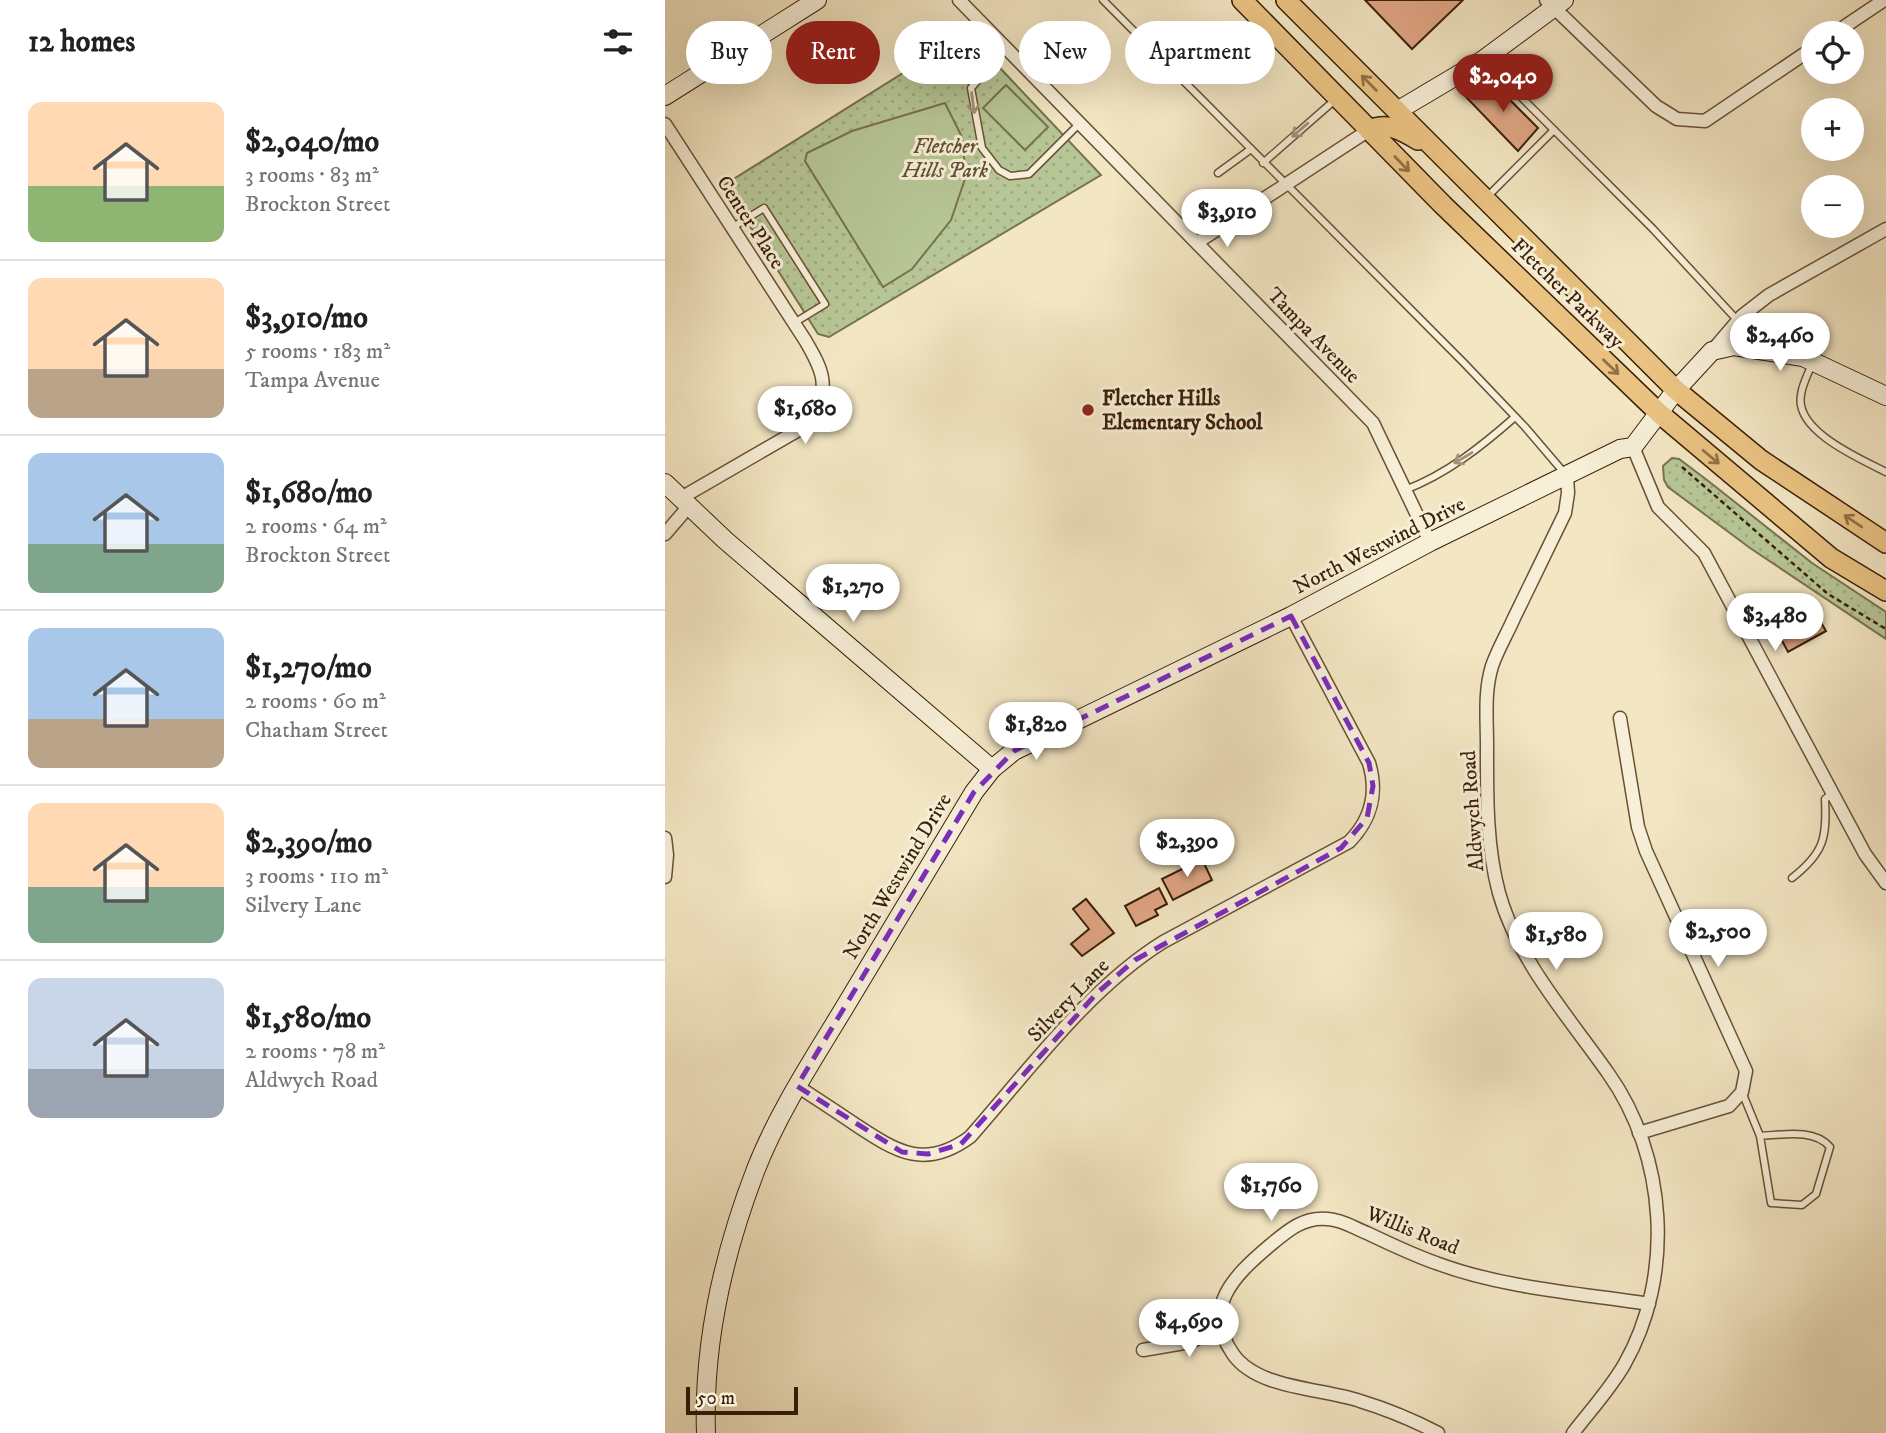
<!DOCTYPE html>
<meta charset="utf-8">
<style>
body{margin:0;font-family:"IM FELL DW Pica",serif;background:#f2f2f2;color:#222;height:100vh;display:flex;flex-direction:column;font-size:26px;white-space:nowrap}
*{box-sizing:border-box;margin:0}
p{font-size:23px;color:#767676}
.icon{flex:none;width:38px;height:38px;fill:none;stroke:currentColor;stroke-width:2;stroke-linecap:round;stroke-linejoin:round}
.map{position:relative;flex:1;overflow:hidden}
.panel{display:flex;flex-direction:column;background:#fff;width:665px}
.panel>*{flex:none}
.guide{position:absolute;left:21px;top:21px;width:665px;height:63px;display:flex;gap:14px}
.controls{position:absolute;left:1136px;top:21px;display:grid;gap:14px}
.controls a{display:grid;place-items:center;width:63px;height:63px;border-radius:50%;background:#fff;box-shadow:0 7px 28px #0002;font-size:35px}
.scale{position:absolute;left:21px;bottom:18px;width:112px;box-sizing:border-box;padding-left:7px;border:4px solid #391f07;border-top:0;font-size:19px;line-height:24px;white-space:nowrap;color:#391f07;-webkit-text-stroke:5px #f7efd8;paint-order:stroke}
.price{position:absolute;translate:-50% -60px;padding:0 16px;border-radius:24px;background:#fff;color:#222;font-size:23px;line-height:46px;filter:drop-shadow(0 2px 4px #0008)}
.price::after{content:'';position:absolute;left:50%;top:42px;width:21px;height:16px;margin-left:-10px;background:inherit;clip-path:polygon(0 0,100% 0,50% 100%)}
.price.active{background:#8f2418;color:#fff}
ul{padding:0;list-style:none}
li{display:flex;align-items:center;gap:21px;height:175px;padding:0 28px}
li+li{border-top:2px solid #e0e0e0}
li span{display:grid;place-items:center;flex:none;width:196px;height:140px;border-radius:14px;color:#555}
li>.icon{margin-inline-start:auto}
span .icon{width:84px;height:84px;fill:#fffc;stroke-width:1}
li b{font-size:30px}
h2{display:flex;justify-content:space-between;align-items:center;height:84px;padding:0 28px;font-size:30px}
.pill{padding:0 24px;border-radius:32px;background:#fff;box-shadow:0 7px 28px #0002;font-size:24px;line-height:63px}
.pill.active{background:#8f2418;color:#fff}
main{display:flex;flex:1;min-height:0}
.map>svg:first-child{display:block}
.park{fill:url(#park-dots);stroke:#78724e;stroke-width:2}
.garden{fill:#b7c696;stroke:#78724e;stroke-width:2}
.building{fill:#e1a585;stroke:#391f07;stroke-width:2}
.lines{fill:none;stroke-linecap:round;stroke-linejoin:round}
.lane-casing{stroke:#685136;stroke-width:9}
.street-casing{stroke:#685136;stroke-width:15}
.secondary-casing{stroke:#391f07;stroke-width:20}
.primary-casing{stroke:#391f07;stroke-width:22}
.path{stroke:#391f07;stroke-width:2.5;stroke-dasharray:5 3.5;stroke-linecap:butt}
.lane{stroke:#f7efd8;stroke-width:6}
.street{stroke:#f7efd8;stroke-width:12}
.secondary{stroke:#f7efd8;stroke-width:18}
.primary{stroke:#eac382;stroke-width:19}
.oneway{stroke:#927144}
.oneway2{stroke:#a2917a}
.marked{fill:none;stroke:#7b2cbf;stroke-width:5;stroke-dasharray:14 9;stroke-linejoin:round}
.poi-dot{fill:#8f2418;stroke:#f7efd8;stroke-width:2.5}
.labels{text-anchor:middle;stroke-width:6;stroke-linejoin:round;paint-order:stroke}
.park-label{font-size:21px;font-style:italic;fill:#5f5132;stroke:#f7efd8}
.street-label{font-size:21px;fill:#391f07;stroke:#f7efd8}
.poi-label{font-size:21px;font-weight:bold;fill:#391f07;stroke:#f7efd8;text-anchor:start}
</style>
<main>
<section class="panel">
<h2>12 homes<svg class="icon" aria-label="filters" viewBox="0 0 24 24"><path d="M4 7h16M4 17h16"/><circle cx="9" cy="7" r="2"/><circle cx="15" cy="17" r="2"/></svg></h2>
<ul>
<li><span style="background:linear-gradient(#ffd9b3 60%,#8fb573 0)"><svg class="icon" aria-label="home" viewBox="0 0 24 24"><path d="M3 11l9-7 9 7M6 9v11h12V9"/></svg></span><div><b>$2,040/mo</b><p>3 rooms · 83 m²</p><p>Brockton Street</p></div></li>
<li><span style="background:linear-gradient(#ffd9b3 65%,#b9a48a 0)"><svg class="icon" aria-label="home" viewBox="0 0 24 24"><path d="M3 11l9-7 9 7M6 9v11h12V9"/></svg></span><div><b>$3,910/mo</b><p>5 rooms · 183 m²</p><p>Tampa Avenue</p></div></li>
<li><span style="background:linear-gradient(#a9c7e8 65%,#7fa58c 0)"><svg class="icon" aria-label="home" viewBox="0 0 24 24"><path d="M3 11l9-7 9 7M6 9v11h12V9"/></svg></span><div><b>$1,680/mo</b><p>2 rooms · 64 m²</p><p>Brockton Street</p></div></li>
<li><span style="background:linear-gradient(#a9c7e8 65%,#b9a48a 0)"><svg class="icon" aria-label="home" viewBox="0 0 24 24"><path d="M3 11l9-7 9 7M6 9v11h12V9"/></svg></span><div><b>$1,270/mo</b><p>2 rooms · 60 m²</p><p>Chatham Street</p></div></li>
<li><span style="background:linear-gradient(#ffd9b3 60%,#7fa58c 0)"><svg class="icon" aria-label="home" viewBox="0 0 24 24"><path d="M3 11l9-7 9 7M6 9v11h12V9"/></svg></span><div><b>$2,390/mo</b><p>3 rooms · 110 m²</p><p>Silvery Lane</p></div></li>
<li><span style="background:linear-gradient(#c9d6e8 65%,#9aa5b1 0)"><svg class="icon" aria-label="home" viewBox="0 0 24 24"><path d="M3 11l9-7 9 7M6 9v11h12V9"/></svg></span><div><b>$1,580/mo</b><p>2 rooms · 78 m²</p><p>Aldwych Road</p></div></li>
</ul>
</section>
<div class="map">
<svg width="1221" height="1433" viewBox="0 0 1221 1433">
<defs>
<pattern id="park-dots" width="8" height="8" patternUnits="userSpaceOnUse" patternTransform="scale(1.75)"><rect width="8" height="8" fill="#b7c696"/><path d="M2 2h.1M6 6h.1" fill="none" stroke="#9eaa80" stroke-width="1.8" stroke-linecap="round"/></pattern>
</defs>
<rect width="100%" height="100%" fill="#f3e6c3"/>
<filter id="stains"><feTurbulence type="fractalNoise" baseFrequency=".00286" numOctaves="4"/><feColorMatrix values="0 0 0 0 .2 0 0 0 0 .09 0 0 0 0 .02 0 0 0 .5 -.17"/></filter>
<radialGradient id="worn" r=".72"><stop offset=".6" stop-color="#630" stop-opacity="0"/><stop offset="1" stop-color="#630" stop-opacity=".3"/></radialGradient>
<g class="park">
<path d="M302 33 436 175 164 337 153 334 59 185Z"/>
<path d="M1007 458 1014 459 1042 480 1147 563 1221 612V639L1085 548 1003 487 999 480 998 466Z"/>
</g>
<g class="garden">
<path d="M341 85 383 127 360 150 318 108Z"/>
<path d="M280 103 297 137 301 176 286 220 247 269 218 287 140 161 142 153 187 131Z"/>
</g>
<g class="building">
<path d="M700 0H798L747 49Z"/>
<path d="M824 79 873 128 853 151 800 96Z"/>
<path d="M1143 600 1161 631 1123 652 1106 620Z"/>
<path d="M537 859 547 880 508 900 497 879Z"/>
<path d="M494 888 502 904 490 910 493 915 471 926 460 906Z"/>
<path d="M421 899 449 933 417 956 406 944 424 929 408 909Z"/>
</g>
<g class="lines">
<g class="lane-casing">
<g id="lane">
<path d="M438 0 799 363 860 427 901 475"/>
<path d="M341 48 306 88 317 148 334 170 345 176 364 174 415 123"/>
<path d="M820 61 988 229 1073 321"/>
<path d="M598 163 671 99"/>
<path d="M553 173 586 149"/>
<path d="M821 198 889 130"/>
<path d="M68 227 99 208 160 304 129 323"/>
<path d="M1147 364C1143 374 1137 385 1136 395 1129 431 1196 459 1221 472"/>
<path d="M740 490C782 474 817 446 850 417"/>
<path d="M1127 878C1159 853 1162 838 1160 799L1168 793"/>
<path d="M1077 1092 1095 1136 1106 1203 1137 1205 1151 1194 1165 1147C1149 1128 1117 1135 1095 1136"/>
</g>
</g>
<g class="street-casing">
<g id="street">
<path d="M294 0 708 423 765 542"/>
<path d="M881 0 991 106 1012 119 1040 121 1148 48"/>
<path d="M1170 33 1219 0"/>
<path d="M0 124 140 340C159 372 164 385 149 421L16 498"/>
<path d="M533 242 704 130"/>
<path d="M1047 351 1077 316 1104 295 1221 229"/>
<path d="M968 447 993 507 1039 553 1200 854 1221 883"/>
<path d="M902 476 903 493 900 513C883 548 866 583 849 618 842 634 833 649 827 666 819 692 822 719 822 745 822 794 821 845 834 893 853 961 903 1016 943 1073 1002 1156 1010 1276 959 1365 945 1389 925 1411 908 1433"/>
<path d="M0 534 24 506"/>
<path d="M955 718 973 827 981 851 1081 1071 1077 1092 1064 1106 974 1133"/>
<path d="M0 838 2 855 0 877"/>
<path d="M132 1086C152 1099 172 1112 191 1125 232 1152 260 1170 305 1137 364 1070 423 989 498 942L684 842C706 820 713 793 704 763L626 616"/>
<path d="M478 1350 525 1342 557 1327"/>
<path d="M773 1433C748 1420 721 1409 695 1401 656 1388 592 1389 568 1354 536 1308 569 1276 603 1247 621 1232 638 1216 663 1219 678 1220 689 1228 702 1233 725 1244 748 1255 771 1263 838 1288 912 1293 984 1304"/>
</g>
</g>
<g class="secondary-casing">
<g id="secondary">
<path d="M0 96 152 0"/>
<path d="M732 111 818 60 899 0"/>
<path d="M0 483 60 540 327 769"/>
<path d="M41 1433C38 1344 59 1252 91 1169 113 1113 147 1061 178 1010 221 938 265 865 309 792L327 769 349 751 626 616 765 542 955 449 968 447 1011 390 1047 351 1069 346 1138 357 1221 396"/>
</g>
</g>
<g class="primary-casing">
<g id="primary">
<path d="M577 0 778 205 994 413 1166 558 1221 591"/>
<path d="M621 0 1011 390 1096 460 1221 543"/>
<path d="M704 130C723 122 736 130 753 140"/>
</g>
</g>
<path class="path" d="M1017 467 1163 594 1221 629"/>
<use href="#lane" class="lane"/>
<use href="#street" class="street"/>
<use href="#secondary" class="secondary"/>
<use href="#primary" class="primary"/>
</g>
<defs><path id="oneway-shaft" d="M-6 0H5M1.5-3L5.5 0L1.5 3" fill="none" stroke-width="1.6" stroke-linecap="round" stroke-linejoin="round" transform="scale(1.75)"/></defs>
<g class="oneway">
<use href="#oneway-shaft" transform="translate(704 83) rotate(-135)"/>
<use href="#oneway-shaft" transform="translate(737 164) rotate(46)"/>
<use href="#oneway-shaft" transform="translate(946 367) rotate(44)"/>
<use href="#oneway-shaft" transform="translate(1046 457) rotate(40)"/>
<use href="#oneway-shaft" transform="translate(1188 521) rotate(-146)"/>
</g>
<g class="oneway2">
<use href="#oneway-shaft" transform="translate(308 103) rotate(82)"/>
<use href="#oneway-shaft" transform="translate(635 130) rotate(139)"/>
<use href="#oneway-shaft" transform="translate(798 458) rotate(149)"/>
</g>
<path class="marked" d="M626 616 704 763 708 786 702 818 676 848 470 960 432 993 296 1144 263 1154 237 1152 132 1086 309 792 349 751Z"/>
<circle class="poi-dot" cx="423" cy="410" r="7"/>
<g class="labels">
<g class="park-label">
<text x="280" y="153">Fletcher<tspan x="280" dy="24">Hills Park</tspan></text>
</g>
<g class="street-label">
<text transform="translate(86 222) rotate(57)" y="7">Center Place</text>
<text transform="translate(903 293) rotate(44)" y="7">Fletcher Parkway</text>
<text transform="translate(649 335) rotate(46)" y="7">Tampa Avenue</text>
<text transform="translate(714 545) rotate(-27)" y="7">North Westwind Drive</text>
<text transform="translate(807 811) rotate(-94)" y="7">Aldwych Road</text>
<text transform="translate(232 876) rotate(-59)" y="7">North Westwind Drive</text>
<text transform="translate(403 1000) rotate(-46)" y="7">Silvery Lane</text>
<text transform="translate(748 1230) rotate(22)" y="7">Willis Road</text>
</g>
<g class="poi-label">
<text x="437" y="405">Fletcher Hills<tspan x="437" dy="24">Elementary School</tspan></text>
</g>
</g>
<rect width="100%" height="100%" filter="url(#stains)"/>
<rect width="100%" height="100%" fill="url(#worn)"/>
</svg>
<div class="controls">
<a><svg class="icon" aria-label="locate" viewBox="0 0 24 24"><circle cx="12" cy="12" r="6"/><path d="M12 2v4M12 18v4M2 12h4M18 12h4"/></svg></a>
<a>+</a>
<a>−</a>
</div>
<div class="scale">50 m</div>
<b class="price active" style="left:838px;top:114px">$2,040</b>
<b class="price" style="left:562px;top:249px">$3,910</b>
<b class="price" style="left:1115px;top:373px">$2,460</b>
<b class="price" style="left:140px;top:446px">$1,680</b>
<b class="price" style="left:188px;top:624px">$1,270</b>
<b class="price" style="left:1110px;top:653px">$3,480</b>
<b class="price" style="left:371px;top:762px">$1,820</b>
<b class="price" style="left:522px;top:879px">$2,390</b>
<b class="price" style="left:1053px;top:969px">$2,500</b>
<b class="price" style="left:891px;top:972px">$1,580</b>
<b class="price" style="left:606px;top:1223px">$1,760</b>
<b class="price" style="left:524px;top:1359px">$4,690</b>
<div class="guide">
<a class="pill">Buy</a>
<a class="pill active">Rent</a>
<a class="pill">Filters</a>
<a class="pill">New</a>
<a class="pill">Apartment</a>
</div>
</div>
</main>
